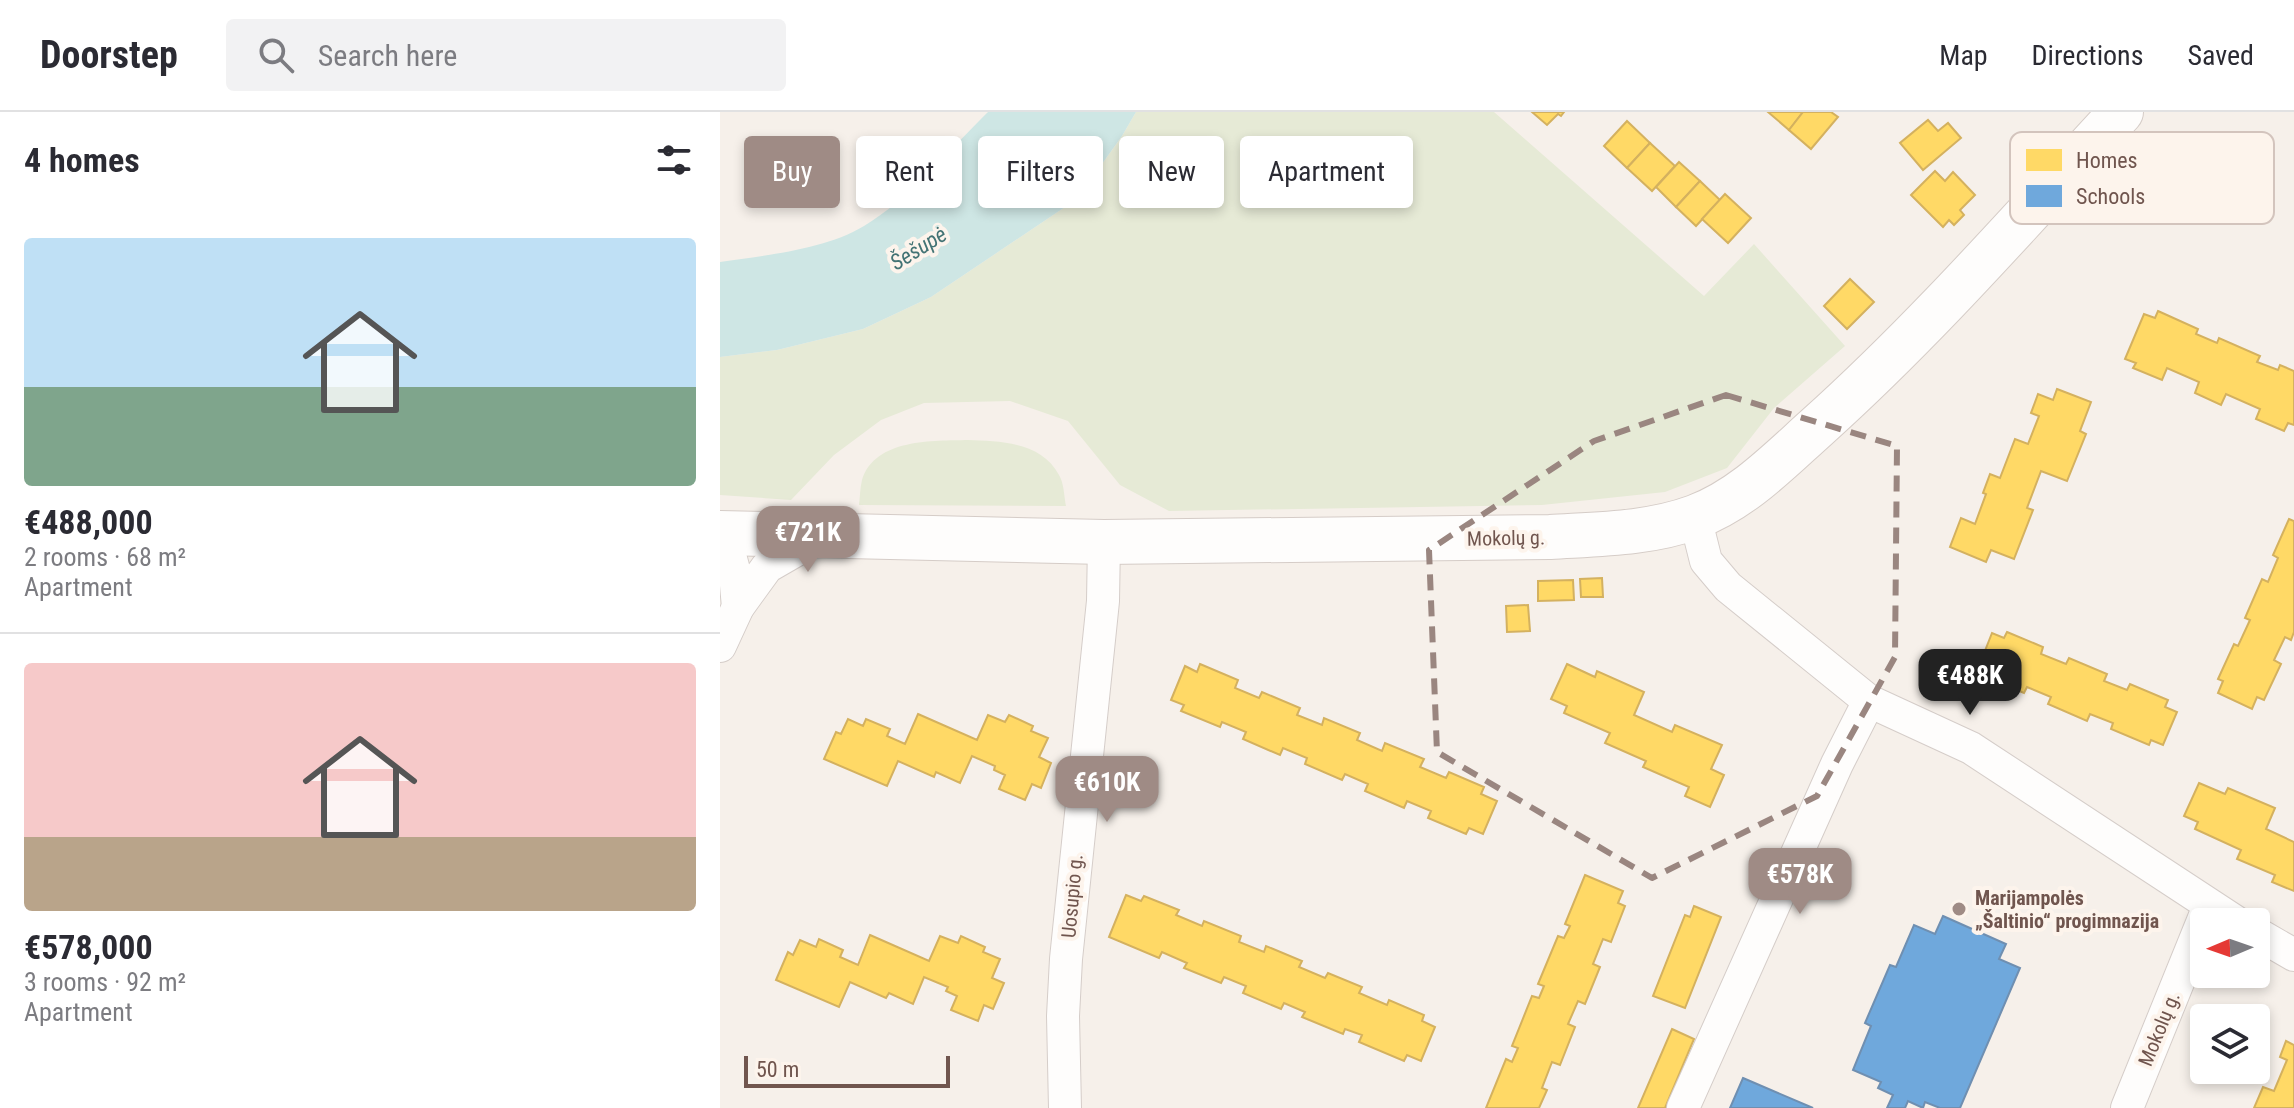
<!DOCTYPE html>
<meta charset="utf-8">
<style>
body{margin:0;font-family:"Roboto Condensed",sans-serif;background:#f2f2f3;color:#2b2b33;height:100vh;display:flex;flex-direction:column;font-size:30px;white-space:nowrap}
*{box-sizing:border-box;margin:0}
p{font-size:26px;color:#7c7c81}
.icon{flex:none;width:44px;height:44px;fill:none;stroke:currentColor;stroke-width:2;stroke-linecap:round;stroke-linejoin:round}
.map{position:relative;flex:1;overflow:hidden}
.drawer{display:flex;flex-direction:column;background:#fff;width:720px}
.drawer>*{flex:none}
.hud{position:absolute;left:24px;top:24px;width:760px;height:72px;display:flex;gap:16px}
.needle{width:52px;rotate:268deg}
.controls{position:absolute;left:1470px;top:796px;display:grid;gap:16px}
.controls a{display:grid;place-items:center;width:80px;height:80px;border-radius:8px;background:#fff;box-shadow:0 4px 12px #0003;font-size:40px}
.scale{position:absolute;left:24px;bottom:20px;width:206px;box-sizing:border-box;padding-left:8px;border:4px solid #70554e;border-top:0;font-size:22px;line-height:28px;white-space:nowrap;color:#70554e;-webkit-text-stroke:6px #fdf4ec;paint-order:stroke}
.price{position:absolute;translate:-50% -68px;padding:0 18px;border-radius:16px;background:#9f8b85;color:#fff;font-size:26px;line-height:52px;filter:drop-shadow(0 2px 4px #0008)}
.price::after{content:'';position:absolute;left:50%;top:48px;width:24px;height:18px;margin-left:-12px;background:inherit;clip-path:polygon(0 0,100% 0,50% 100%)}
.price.active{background:#222;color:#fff}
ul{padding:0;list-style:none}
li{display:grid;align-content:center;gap:16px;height:424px;padding:0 24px}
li+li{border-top:2px solid #e1e1e2}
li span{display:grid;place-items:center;height:248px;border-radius:8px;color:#555}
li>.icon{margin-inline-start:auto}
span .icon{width:144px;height:144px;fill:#fffc;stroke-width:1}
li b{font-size:34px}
h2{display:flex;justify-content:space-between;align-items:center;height:96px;padding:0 24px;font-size:34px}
.tag{padding:0 28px;border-radius:8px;background:#fff;box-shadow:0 4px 12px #0003;font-size:28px;line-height:72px}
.tag.active{background:#9f8b85;color:#fff}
header{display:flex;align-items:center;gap:48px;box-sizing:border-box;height:112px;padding:0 40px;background:#fff;border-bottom:2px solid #e1e1e2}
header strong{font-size:38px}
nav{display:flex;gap:44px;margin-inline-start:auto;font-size:28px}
.search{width:560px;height:72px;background:#f2f2f3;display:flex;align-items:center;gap:20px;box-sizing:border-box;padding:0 28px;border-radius:8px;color:#7c7c81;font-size:30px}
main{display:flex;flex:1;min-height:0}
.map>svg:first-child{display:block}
.green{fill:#e6ead6}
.water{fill:#cee6e4}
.homes{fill:#ffd966;stroke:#d4b15f;stroke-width:2}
.schools{fill:#6fa8dc;stroke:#6f8fb1;stroke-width:2}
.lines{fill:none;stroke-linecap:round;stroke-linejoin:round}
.minor-casing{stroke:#d5cdc9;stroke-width:34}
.secondary-casing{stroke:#d5ccc7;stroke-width:46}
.minor{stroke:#fefdfc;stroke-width:32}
.secondary{stroke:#fefdfc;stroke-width:44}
.marked{fill:none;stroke:#9a8680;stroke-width:6;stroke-dasharray:16 10;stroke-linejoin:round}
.poi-dot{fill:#9f8b85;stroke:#fdf4ec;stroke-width:3}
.labels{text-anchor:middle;stroke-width:8;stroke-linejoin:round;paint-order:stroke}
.street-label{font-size:20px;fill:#70554e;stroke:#fdf4ec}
.poi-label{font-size:20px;font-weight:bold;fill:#70554e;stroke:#fdf4ec;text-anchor:start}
.water-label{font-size:22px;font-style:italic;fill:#437374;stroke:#fdf4ec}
.key{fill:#fdf4ec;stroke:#d3c4bd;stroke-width:2}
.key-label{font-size:22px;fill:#70554e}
</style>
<header>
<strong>Doorstep</strong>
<div class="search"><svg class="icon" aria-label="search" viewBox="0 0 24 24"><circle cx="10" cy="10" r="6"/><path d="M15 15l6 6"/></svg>Search here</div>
<nav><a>Map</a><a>Directions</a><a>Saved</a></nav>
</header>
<main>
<section class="drawer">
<h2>4 homes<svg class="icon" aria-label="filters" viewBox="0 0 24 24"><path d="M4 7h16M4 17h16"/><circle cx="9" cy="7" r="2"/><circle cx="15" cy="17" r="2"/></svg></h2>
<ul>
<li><span style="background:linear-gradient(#bfe0f5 60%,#7fa58c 0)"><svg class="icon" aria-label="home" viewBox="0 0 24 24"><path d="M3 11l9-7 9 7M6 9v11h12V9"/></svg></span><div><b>€488,000</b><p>2 rooms · 68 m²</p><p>Apartment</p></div></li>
<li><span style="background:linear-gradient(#f6c9c9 70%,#b9a48a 0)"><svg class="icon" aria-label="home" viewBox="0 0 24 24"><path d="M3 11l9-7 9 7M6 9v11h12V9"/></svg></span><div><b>€578,000</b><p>3 rooms · 92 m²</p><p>Apartment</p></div></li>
</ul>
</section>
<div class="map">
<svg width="1574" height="996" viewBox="0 0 1574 996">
<rect width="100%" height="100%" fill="#f6f0ea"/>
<g class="green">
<path d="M416 0H774L984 184 1034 132 1125 234 1054 296 1007 356 945 380 822 393 449 399 400 373 348 309 290 289 204 291 161 308 114 343 71 388 0 383V245L57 238 143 217 211 185 357 87 402 24Z"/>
<path d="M248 328C280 329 322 330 339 363 344 371 344 384 346 394L139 393C140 385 140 376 142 368 155 326 214 329 248 328Z"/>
</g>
<path class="water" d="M268 0H416L402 24 357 87 211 185 143 217 57 238 0 245V150C46 143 104 138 144 114 188 88 231 36 268 0Z"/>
<g class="homes">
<path d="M812 0H844L841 4 838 2 827 13Z"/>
<path d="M1048 0H1083L1069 18Z"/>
<path d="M1083 0H1111L1118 5 1091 37 1069 18Z"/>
<path d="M1208 8 1218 19 1228 11 1241 26 1203 58 1180 31Z"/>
<path d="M907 9 930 31 907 56 884 34Z"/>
<path d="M930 31 955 54 932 79 907 56Z"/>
<path d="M959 50 980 69 956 95 936 75Z"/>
<path d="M1215 59 1225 69 1233 60 1255 83 1240 98 1244 103 1234 113 1229 108 1223 115 1191 83Z"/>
<path d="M980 69 1000 88 976 114 956 95Z"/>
<path d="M1005 82 1031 106 1008 131 982 107Z"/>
<path d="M1130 167 1154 190 1127 217 1104 194Z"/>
<path d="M1438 199 1478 217 1476 222 1497 231 1499 226 1540 244 1537 250 1558 258 1560 253 1574 259V313L1568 311 1564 319 1536 307 1540 297 1506 282 1501 293 1475 281 1479 270 1447 256 1442 268 1413 256 1416 251 1405 247 1424 202 1435 206Z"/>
<path d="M1337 277 1371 290 1360 319 1366 322 1347 369 1321 359 1307 396 1313 398 1294 447 1271 438 1266 450 1230 435 1241 406 1255 412 1266 382 1263 381 1270 362 1280 366 1295 327 1308 332 1319 304 1311 301 1318 282 1333 288Z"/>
<path d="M1569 407 1574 409V520L1571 528 1565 525 1554 548 1561 552 1544 588 1537 585 1532 597 1498 581 1503 569 1498 567 1514 532 1518 534 1530 508 1525 506 1542 467 1548 470 1558 446 1553 443Z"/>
<path d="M882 466 883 485H861L860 467Z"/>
<path d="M853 468 854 488 818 489V469Z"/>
<path d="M808 493 810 519 787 520 786 494Z"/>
<path d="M1287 520 1323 535 1321 542 1346 552 1349 546 1387 562 1384 569 1407 578 1410 572 1448 588 1445 595 1457 600 1443 633 1431 628 1429 633 1391 617 1393 611 1370 602 1367 609 1328 592 1331 585 1307 575 1304 581 1267 566 1270 559 1259 554 1272 521 1284 526Z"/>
<path d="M480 552 518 568 515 576 539 586 542 580 580 596 577 603 602 613 604 606 640 621 637 628 662 639 665 631 704 647 700 655 726 666 729 660 764 675 761 682 777 689 763 722 749 716 746 722 708 706 711 699 687 689 684 696 645 679 648 672 625 662 622 668 585 652 587 646 563 636 560 643 523 627 526 620 502 610 500 615 461 599 464 593 451 588 465 554 477 560Z"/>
<path d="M847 552 875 565 877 559 924 580 914 603 952 620 955 613 1002 633 991 657 1004 663 990 695 965 684 969 675 923 655 926 649 885 631 890 621 844 601 847 594 831 587Z"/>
<path d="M198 602 257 628 268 603 285 610 289 603 313 614 311 619 328 626 319 645 331 651 321 676 312 672 305 688 279 677 285 663 274 658 275 654 252 644 240 671 216 660 214 665 178 649 167 674 104 647 116 620 121 622 128 607 143 614 146 607 170 617 167 624 185 632Z"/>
<path d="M1479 671 1505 682 1508 676 1555 696 1546 717 1574 730V779L1552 770 1555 763 1517 747 1521 738 1475 717 1478 710 1464 704Z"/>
<path d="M865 763 903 779 898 791 905 794 891 830 883 827 873 852 880 855 865 892 858 889 848 912 855 915 840 953 832 950 822 976 827 978 819 996H766L786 947 792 950 798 936 792 934 812 884 819 886 824 874 818 872 838 824 844 826 850 814 845 812Z"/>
<path d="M406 783 421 789 424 784 459 798 456 803 482 814 484 809 521 824 519 830 544 840 546 834 582 849 579 855 605 866 608 861 642 875 639 881 667 893 669 888 704 903 702 909 715 915 701 949 687 943 684 949 639 930 642 923 625 917 623 922 582 905 585 900 564 891 561 897 523 881 526 874 504 865 501 871 464 856 467 851 442 840 439 846 389 825Z"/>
<path d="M974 794 1001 805 965 896 933 884 965 803 970 805Z"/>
<path d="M150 823 209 849 220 824 238 831 241 824 265 835 263 840 280 847 272 866 284 871 273 897 264 893 258 909 231 898 237 884 226 879 228 875 204 865 193 892 169 881 166 886 130 870 119 895 56 868 68 840 73 843 80 828 96 835 99 827 123 838 120 845 138 853Z"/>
<path d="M952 917 974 927 945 996H918Z"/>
<path d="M1566 929 1574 933V996H1534L1543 975 1554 979 1567 948 1560 945Z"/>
</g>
<g class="schools">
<path d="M1223 804 1286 832 1279 847 1300 856 1240 996H1220L1205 990 1203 996 1188 989 1185 996H1167L1173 983 1158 976 1161 970 1133 958 1151 914 1145 911 1170 853 1176 855 1194 813 1215 822Z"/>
<path d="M1023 966 1093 996H1010Z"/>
</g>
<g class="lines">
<g class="minor-casing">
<g id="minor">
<path d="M975 405 986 449 1008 475 1149 589 1251 636 1516 810"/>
<path d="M4 421 15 462 18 495"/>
<path d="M0 534 18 495 47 455 99 425"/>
<path d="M1536 821 1574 843"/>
<path d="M345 996 343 904 346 847 383 489 384 430"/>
<path d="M963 996 1117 652 1149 589"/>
<path d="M1407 996 1489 794"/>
</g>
</g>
<g class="secondary-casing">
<path id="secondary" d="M0 421 384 430 830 425C878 422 929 422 975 405 1023 387 1059 349 1097 315 1205 218 1302 107 1401 0"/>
</g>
<use href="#minor" class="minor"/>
<use href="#secondary" class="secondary"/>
</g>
<path class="marked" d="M1006 283 1177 334 1175 545 1097 684 932 766 717 640 709 438 874 329Z"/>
<circle class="poi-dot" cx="1239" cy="797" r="8"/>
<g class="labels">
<g class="street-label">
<text transform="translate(786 426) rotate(-1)" y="7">Mokolų g.</text>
<text transform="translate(352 784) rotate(-85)" y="7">Uosupio g.</text>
<text transform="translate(1439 917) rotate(-68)" y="7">Mokolų g.</text>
</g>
<g class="poi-label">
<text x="1255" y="793">Marijampolės<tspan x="1255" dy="23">„Šaltinio“ progimnazija</tspan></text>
</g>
<g class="water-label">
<text transform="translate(198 136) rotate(-32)" y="8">Šešupė</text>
</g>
</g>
<rect x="1290" y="20" width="264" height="92" rx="12" class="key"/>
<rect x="1306" y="37" width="36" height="22" fill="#ffd966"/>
<rect x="1306" y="73" width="36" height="22" fill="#6fa8dc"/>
<g class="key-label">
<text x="1356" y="56">Homes</text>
<text x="1356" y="92">Schools</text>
</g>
</svg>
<div class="controls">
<a><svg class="needle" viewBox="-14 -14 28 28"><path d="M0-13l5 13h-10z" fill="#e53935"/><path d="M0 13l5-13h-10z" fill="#7c7c81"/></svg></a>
<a><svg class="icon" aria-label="layers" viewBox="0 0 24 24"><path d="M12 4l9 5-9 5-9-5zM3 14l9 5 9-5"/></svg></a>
</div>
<div class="scale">50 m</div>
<b class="price" style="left:88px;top:462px">€721K</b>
<b class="price active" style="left:1250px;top:605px">€488K</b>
<b class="price" style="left:387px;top:712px">€610K</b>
<b class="price" style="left:1080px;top:804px">€578K</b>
<div class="hud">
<a class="tag active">Buy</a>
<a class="tag">Rent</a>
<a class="tag">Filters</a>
<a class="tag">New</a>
<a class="tag">Apartment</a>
</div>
</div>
</main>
